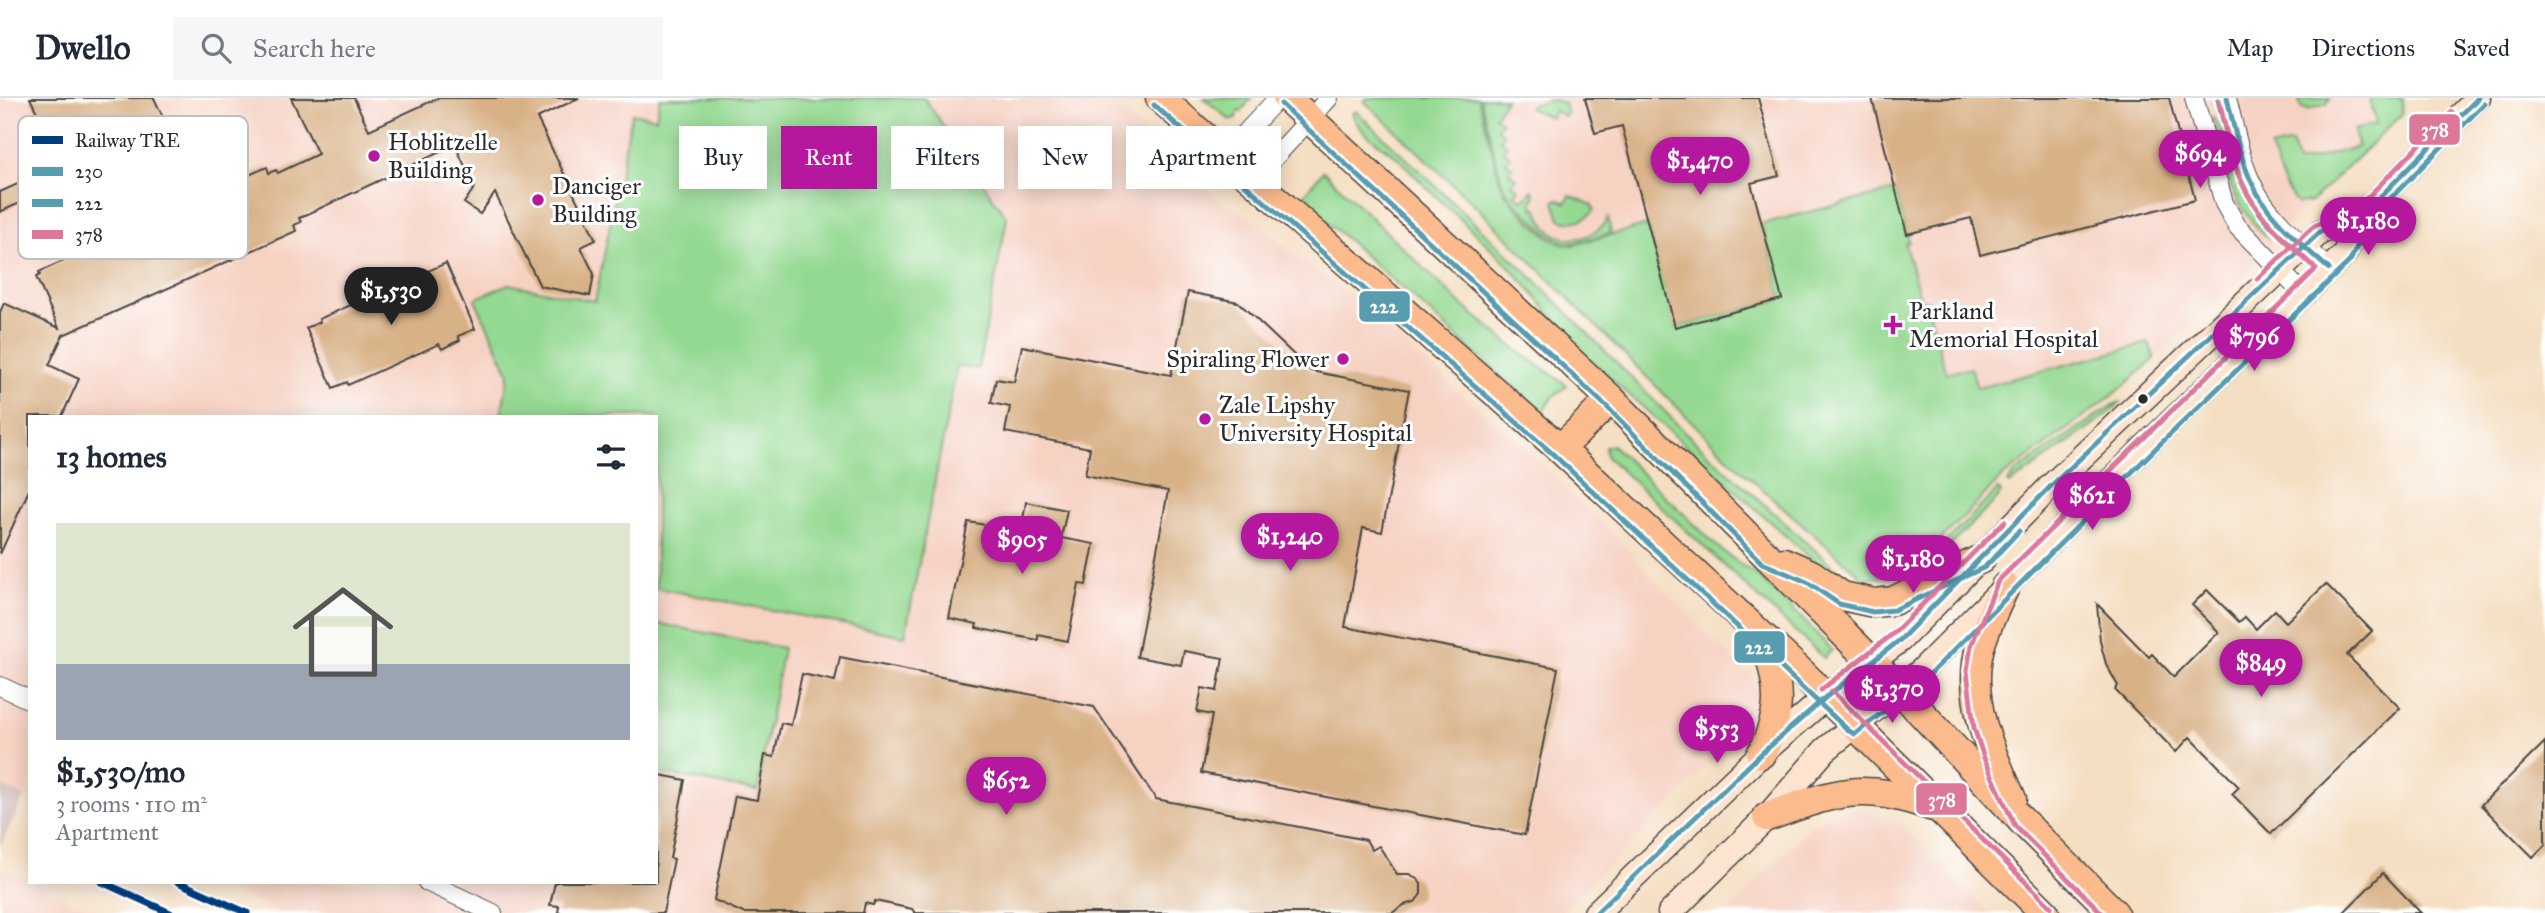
<!DOCTYPE html>
<meta charset="utf-8">
<style>
body{margin:0;font-family:"IM FELL Great Primer",serif;background:#f6f6f7;color:#1f2937;height:100vh;display:flex;flex-direction:column;font-size:26px;white-space:nowrap}
*{box-sizing:border-box;margin:0}
p{font-size:23px;color:#747a83}
.icon{flex:none;width:38px;height:38px;fill:none;stroke:currentColor;stroke-width:2;stroke-linecap:round;stroke-linejoin:round}
.map{position:relative;flex:1;overflow:hidden}
.panel{position:absolute;left:28px;top:317px;width:630px;height:469px;display:flex;flex-direction:column;background:#fff;border-radius:0px;box-shadow:0 4px 18px #0003}
.panel>*{flex:none}
.banner{position:absolute;left:679px;top:28px;width:665px;height:63px;display:flex;gap:14px}
.price{position:absolute;translate:-50% -60px;padding:0 16px;border-radius:24px;background:#b5179e;color:#fff;font-size:23px;line-height:46px;filter:drop-shadow(0 2px 4px #0008)}
.price::after{content:'';position:absolute;left:50%;top:42px;width:21px;height:16px;margin-left:-10px;background:inherit;clip-path:polygon(0 0,100% 0,50% 100%)}
.price.current{background:#222;color:#fff}
ul{padding:0;list-style:none}
li{display:grid;align-content:center;gap:14px;height:371px;padding:0 28px}
li span{display:grid;place-items:center;height:217px;border-radius:0px;color:#555}
li>.icon{margin-inline-start:auto}
span .icon{width:126px;height:126px;fill:#fffc;stroke-width:1}
li b{font-size:30px}
h2{display:flex;justify-content:space-between;align-items:center;height:84px;padding:0 28px;font-size:30px}
.tag{padding:0 24px;border-radius:0px;background:#fff;box-shadow:0 4px 18px #0003;font-size:24px;line-height:63px}
.tag.current{background:#b5179e;color:#fff}
header{display:flex;align-items:center;gap:42px;box-sizing:border-box;height:98px;padding:0 35px;background:#fff;border-bottom:2px solid #e0e1e3}
header strong{font-size:33px}
nav{display:flex;gap:38px;margin-inline-start:auto;font-size:24px}
.search{width:490px;height:63px;background:#f6f6f7;display:flex;align-items:center;gap:18px;box-sizing:border-box;padding:0 24px;border-radius:0px;color:#747a83;font-size:26px}
.map>svg:first-child{display:block}
.built{fill:#f6d2c3}
.industrial{fill:#d1bfbd}
.green{fill:#94d992;stroke:#60825e;stroke-width:2}
.building{fill:#d8b186}
.lines{fill:none;stroke-linecap:round;stroke-linejoin:round}
.minor-casing{stroke:#494642;stroke-width:20}
.secondary-casing{stroke:#494642;stroke-width:27}
.primary-casing{stroke:#494642;stroke-width:31}
.minor{stroke:#fff;stroke-width:18}
.secondary{stroke:#fde4d1;stroke-width:24}
.primary{stroke:#fbbb8d;stroke-width:28}
.bus-1-casing{stroke:#fff;stroke-width:10}
.bus-2-casing{stroke:#fff;stroke-width:10}
.bus-3-casing{stroke:#fff;stroke-width:10}
.bus-1{stroke:#589caf;stroke-width:5}
.bus-2{stroke:#589caf;stroke-width:5}
.bus-3{stroke:#de7898;stroke-width:5}
.rail-1-casing{stroke:#fff;stroke-width:12}
.rail-1{stroke:#003e7e;stroke-width:7}
.poi-dot{fill:#b5179e;stroke:#fff;stroke-width:2.5}
.bus-dot{fill:#2b2b2b;stroke:#fff;stroke-width:2.5}
.labels{text-anchor:middle;stroke-width:6;stroke-linejoin:round;paint-order:stroke}
.poi-label{font-size:24px;fill:#2b2b2b;stroke:#fff;text-anchor:start}
.key{fill:#fff;stroke:#bfbfbf;stroke-width:2}
.key-label{font-size:19px;fill:#2b2b2b}
.line-badge{stroke:#fff;stroke-width:2.5}
.badge-label{font-size:19px;text-anchor:middle;font-weight:bold;fill:#fff}
</style>
<header>
<strong>Dwello</strong>
<div class="search"><svg class="icon" aria-label="search" viewBox="0 0 24 24"><circle cx="10" cy="10" r="6"/><path d="M15 15l6 6"/></svg>Search here</div>
<nav><a>Map</a><a>Directions</a><a>Saved</a></nav>
</header>
<div class="map">
<svg width="2545" height="815" viewBox="0 0 2545 815">
<rect width="100%" height="100%" fill="#fff"/>
<filter id="ink" filterUnits="userSpaceOnUse"><feTurbulence type="fractalNoise" baseFrequency=".0143" numOctaves="2"/><feDisplacementMap in="SourceGraphic" scale="14" xChannelSelector="R" yChannelSelector="G"/><feConvolveMatrix kernelMatrix="1 2 1 2 8 2 1 2 1" color-interpolation-filters="sRGB"/></filter>
<filter id="wash" filterUnits="userSpaceOnUse"><feTurbulence type="fractalNoise" baseFrequency=".00686" numOctaves="4" result="noise"/><feDisplacementMap in="SourceGraphic" scale="28" xChannelSelector="R" yChannelSelector="G"/><feGaussianBlur stdDeviation="1.57" result="paint"/><feColorMatrix in="noise" values="0 0 0 0 0 0 0 0 0 0 0 0 0 0 0 0 0 1.4 0 .05"/><feComposite in="paint" operator="in"/></filter>
<g filter="url(#wash)">
<rect width="100%" height="100%" fill="#f5dfc3"/>
<g class="built">
<path d="M0 0H1109L1212 98 1260 125 1275 138 1279 144 1290 155 1357 202 1397 239 1530 356 1608 431 1682 512 1748 574 1758 592 1757 612 1742 633 1561 815H278L211 784H656V318H30V701L0 687Z"/>
<path d="M1359 0H2375L2383 31 2316 97 2243 178 2155 261 2113 297 2002 379 1912 471 1903 477 1864 481 1731 363 1479 111Z"/>
<path d="M1864 710 1900 726 1989 815H1726L1811 727 1833 717Z"/>
<path d="M0 769 30 784 99 815H0Z"/>
</g>
<path class="industrial" d="M0 687 24 698 0 749Z"/>
<g class="green">
<path d="M660 0H924L1007 120 978 271 957 268 905 538 656 490V318H501L509 275 475 201 508 186 595 203 632 15 656 20Z"/>
<path d="M1204 0H1251L1241 14 1238 13 1236 20 1230 22Z"/>
<path d="M1367 0H1478L1502 90C1510 104 1546 142 1562 146 1566 147 1569 147 1573 147L1648 127 1676 229 1782 201 1762 126 1896 92 1909 144 1905 146 1921 203 1926 202 1946 275 1971 270 1977 290 2149 245 2155 261 2113 297 2002 379 1912 471 1903 477 1864 481 1731 363 1479 111 1364 3Z"/>
<path d="M1480 0H1506L1495 19 1502 24 1497 31 1504 36 1500 42 1507 47 1503 53 1510 58 1506 64 1513 69 1509 75 1516 80 1512 86 1519 91 1515 97 1523 102 1533 92 1535 100 1532 101 1534 111 1538 110C1545 148 1590 150 1608 120L1611 135 1575 145 1562 144 1546 134 1511 101 1501 82Z"/>
<path d="M2298 0H2330L2327 6 2307 12 2302 10Z"/>
<path d="M2370 0H2403L2402 16 2311 104 2298 106 2285 89 2270 50 2292 45 2297 65 2358 49 2354 32 2376 26Z"/>
<path d="M1550 2 1564 5 1567 16 1564 18 1554 12 1551 20 1529 10V8Z"/>
<path d="M1356 13 1535 182 1694 343 1858 491 1828 476 1586 258C1557 227 1532 191 1502 161 1469 128 1433 98 1401 63 1387 48 1358 37 1352 15Z"/>
<path d="M2212 19C2227 33 2233 69 2241 89 2248 107 2262 120 2275 133L2270 140C2261 137 2255 129 2250 121 2226 90 2221 56 2212 19Z"/>
<path d="M1323 73 1461 206 1514 250 1567 287 1554 298 1542 314 1301 101Z"/>
<path d="M1570 97 1592 107 1594 112C1587 123 1572 126 1560 121L1554 104 1557 101 1566 105Z"/>
<path d="M2121 304 2105 318 2020 379 2009 386 2007 384 2017 373 2112 307Z"/>
<path d="M1612 347 1719 450C1733 462 1749 471 1763 483 1787 504 1809 528 1832 552L1824 560 1606 358 1605 349Z"/>
<path d="M1998 391 2001 395 1997 401 1938 459 1929 461Z"/>
<path d="M656 525 783 550 757 693 656 674Z"/>
</g>
<g id="blocks">
<g class="building">
<path d="M30 0H154L168 30 172 28 180 44 174 47 199 99 267 69 269 75 276 72 278 75 318 56 291 0H354L369 32 438 0H579L537 20 596 142 581 149 594 176 590 198 540 188 495 95 480 116 464 105 475 89 455 47 299 120 301 124 294 127 296 133 63 237 49 267 79 281 62 318H30V390L0 456V214L4 205 59 230 36 179 40 177 39 174 100 146Z"/>
<path d="M1585 0H1758L1779 78 1751 85 1782 201 1675 229 1622 28 1595 35Z"/>
<path d="M1872 0H2169L2195 102 1980 157 1971 120 1907 136Z"/>
<path d="M22 84 29 101 0 114V94Z"/>
<path d="M446 165 475 231 458 238 460 242 442 251 439 246 348 287 347 284 333 290 306 230 320 224 319 221Z"/>
<path d="M1188 194 1238 204 1311 273 1409 292 1382 434 1363 430 1345 529 1558 570 1525 737 1201 675 1212 617 1197 614 1202 590 1217 593 1223 560 1184 553 1181 567 1137 559 1168 393 1085 377 1090 350 1005 334 1010 309 991 305 996 281 1014 284 1022 248 1171 277Z"/>
<path d="M1026 404 1067 412 1061 440 1094 446 1086 487 1079 486 1068 543 1038 537V542L976 530 977 526 949 520 968 424 1021 433Z"/>
<path d="M2326 486 2372 533 2347 557 2400 610 2271 736 2232 696 2239 689 2190 639 2176 654 2115 592 2118 588 2106 566 2100 543 2097 506 2149 559 2152 556 2174 579 2219 534 2192 507 2207 492 2239 524 2245 519 2256 531 2275 512 2286 524Z"/>
<path d="M840 559 1094 609 1156 701 1366 742 1372 752 1379 748 1397 776H1409L1418 781 1421 786V796L1415 804 1404 807 1392 815H915L912 811 875 803 873 807 865 805 863 815H743L714 802 735 698 757 702 765 657 774 659 781 625 791 627 802 576 835 583Z"/>
<path d="M2545 644V747L2533 759 2481 707Z"/>
<path d="M660 677 685 682 670 760 674 761 663 815H558L559 808 550 807 555 784H656V683H659Z"/>
<path d="M2383 775 2421 815H2343Z"/>
</g>
</g>
</g>
<g filter="url(#ink)">
<use href="#blocks" fill-opacity="0" stroke="#494642" stroke-width="2"/>
<g class="lines">
<g class="minor-casing">
<g id="minor">
<path d="M2194 0 2224 105 2237 128 2303 196"/>
<path d="M2227 0C2235 30 2240 65 2256 93 2272 121 2305 149 2329 171"/>
<path d="M1224 58 1278 0"/>
<path d="M1253 83 1329 0"/>
<path d="M0 588 30 602"/>
<path d="M427 784 493 815"/>
</g>
</g>
<g class="secondary-casing">
<g id="secondary">
<path d="M1596 815 1761 656 1826 599 1900 542 2050 389 2320 134 2364 115"/>
<path d="M1670 815 1767 719 1825 652 1920 574 2147 347 2344 157 2364 115 2478 0"/>
</g>
</g>
<g class="primary-casing">
<g id="primary">
<path d="M1160 0 1560 351 1802 575 2045 815"/>
<path d="M1287 0 1611 301 1899 591 2022 723 2114 815"/>
<path d="M1560 351 1611 301"/>
<path d="M1784 464 1811 476 1842 498 1874 505 1893 503 1981 461"/>
<path d="M2005 489C1996 508 1986 529 1980 549 1966 603 1991 654 2012 701"/>
<path d="M1761 656C1785 608 1778 591 1766 542"/>
<path d="M1767 719C1834 694 1863 683 1933 709"/>
</g>
</g>
<use href="#minor" class="minor"/>
<use href="#secondary" class="secondary"/>
<use href="#primary" class="primary"/>
<g class="bus-1-casing">
<g id="bus-1">
<path d="M2227 0C2234 28 2239 57 2251 83 2267 119 2300 145 2329 171"/>
<path d="M1596 815 1761 656 1826 599 1900 542 2050 389 2320 134 2364 115 2478 0"/>
</g>
</g>
<g class="bus-2-casing">
<g id="bus-2">
<path d="M2218 2C2228 41 2235 83 2260 115 2271 130 2286 142 2299 154"/>
<path d="M1281 6 1605 307 1762 465 1807 484 1839 506 1873 514 1894 512 1985 469 2019 433"/>
<path d="M1154 7 1554 357 1849 633 1855 636 1926 580 2153 353 2350 163 2371 120 2484 6"/>
</g>
</g>
<g class="bus-3-casing">
<g id="bus-3">
<path d="M2257 181 2315 127 2359 108 2452 14"/>
<path d="M1821 592 1894 535 2005 423"/>
<path d="M1832 593 2051 809"/>
<path d="M2102 815 2015 728 1984 660 1974 630 1967 573 1971 548 1998 483 2316 171C2289 146 2258 120 2242 85 2230 59 2226 30 2219 2"/>
</g>
</g>
<use href="#bus-1" class="bus-1"/>
<use href="#bus-2" class="bus-2"/>
<use href="#bus-3" class="bus-3"/>
<g class="rail-1-casing">
<g id="rail-1">
<path d="M102 784 170 815"/>
<path d="M178 784 247 815"/>
</g>
</g>
<use href="#rail-1" class="rail-1"/>
</g>
</g>
<g class="poi-dot">
<circle cx="374" cy="58" r="7"/>
<circle cx="538" cy="102" r="7"/>
<path d="M1889.5 216.5h7v7h7v7h-7v7h-7v-7h-7v-7h7z"/>
<circle cx="1343" cy="261" r="7"/>
<circle cx="1205" cy="321" r="7"/>
</g>
<circle class="bus-dot" cx="2143" cy="301" r="6"/>
<g class="labels">
<g class="poi-label">
<text x="388" y="52">Hoblitzelle<tspan x="388" dy="28">Building</tspan></text>
<text x="552" y="96">Danciger<tspan x="552" dy="28">Building</tspan></text>
<text x="1909" y="221">Parkland<tspan x="1909" dy="28">Memorial Hospital</tspan></text>
<text x="1329" y="269" text-anchor="end">Spiraling Flower</text>
<text x="1219" y="315">Zale Lipshy<tspan x="1219" dy="28">University Hospital</tspan></text>
</g>
</g>
<rect x="18" y="18" width="230" height="143" rx="10" class="key"/>
<rect x="32" y="38" width="31" height="8" fill="#003e7e"/>
<rect x="32" y="69" width="31" height="9" fill="#589caf"/>
<rect x="32" y="101" width="31" height="8" fill="#589caf"/>
<rect x="32" y="132" width="31" height="9" fill="#de7898"/>
<g class="key-label">
<text x="75" y="49">Railway TRE</text>
<text x="75" y="80">230</text>
<text x="75" y="112">222</text>
<text x="75" y="143">378</text>
</g>
<g class="line-badge">
<rect x="2408" y="15" width="53" height="33" rx="7" fill="#de7898"/>
<rect x="1358" y="192" width="53" height="33" rx="7" fill="#589caf"/>
<rect x="1733" y="532" width="53" height="34" rx="7" fill="#589caf"/>
<rect x="1915" y="684" width="53" height="34" rx="7" fill="#de7898"/>
</g>
<g class="badge-label">
<text x="2435" y="38">378</text>
<text x="1384" y="215">222</text>
<text x="1759" y="556">222</text>
<text x="1942" y="708">378</text>
</g>
</svg>
<b class="price" style="left:2200px;top:92px">$694</b>
<b class="price" style="left:1700px;top:99px">$1,470</b>
<b class="price" style="left:2368px;top:159px">$1,180</b>
<b class="price current" style="left:391px;top:229px">$1,530</b>
<b class="price" style="left:2254px;top:275px">$796</b>
<b class="price" style="left:2092px;top:434px">$621</b>
<b class="price" style="left:1290px;top:475px">$1,240</b>
<b class="price" style="left:1022px;top:478px">$905</b>
<b class="price" style="left:1913px;top:497px">$1,180</b>
<b class="price" style="left:2261px;top:601px">$849</b>
<b class="price" style="left:1892px;top:627px">$1,370</b>
<b class="price" style="left:1717px;top:667px">$553</b>
<b class="price" style="left:1006px;top:719px">$652</b>
<div class="banner">
<a class="tag">Buy</a>
<a class="tag current">Rent</a>
<a class="tag">Filters</a>
<a class="tag">New</a>
<a class="tag">Apartment</a>
</div>
<section class="panel">
<h2>13 homes<svg class="icon" aria-label="filters" viewBox="0 0 24 24"><path d="M4 7h16M4 17h16"/><circle cx="9" cy="7" r="2"/><circle cx="15" cy="17" r="2"/></svg></h2>
<ul>
<li><span style="background:linear-gradient(#dfe7d0 65%,#9aa5b1 0)"><svg class="icon" aria-label="home" viewBox="0 0 24 24"><path d="M3 11l9-7 9 7M6 9v11h12V9"/></svg></span><div><b>$1,530/mo</b><p>3 rooms · 110 m²</p><p>Apartment</p></div></li>
</ul>
</section>
</div>
